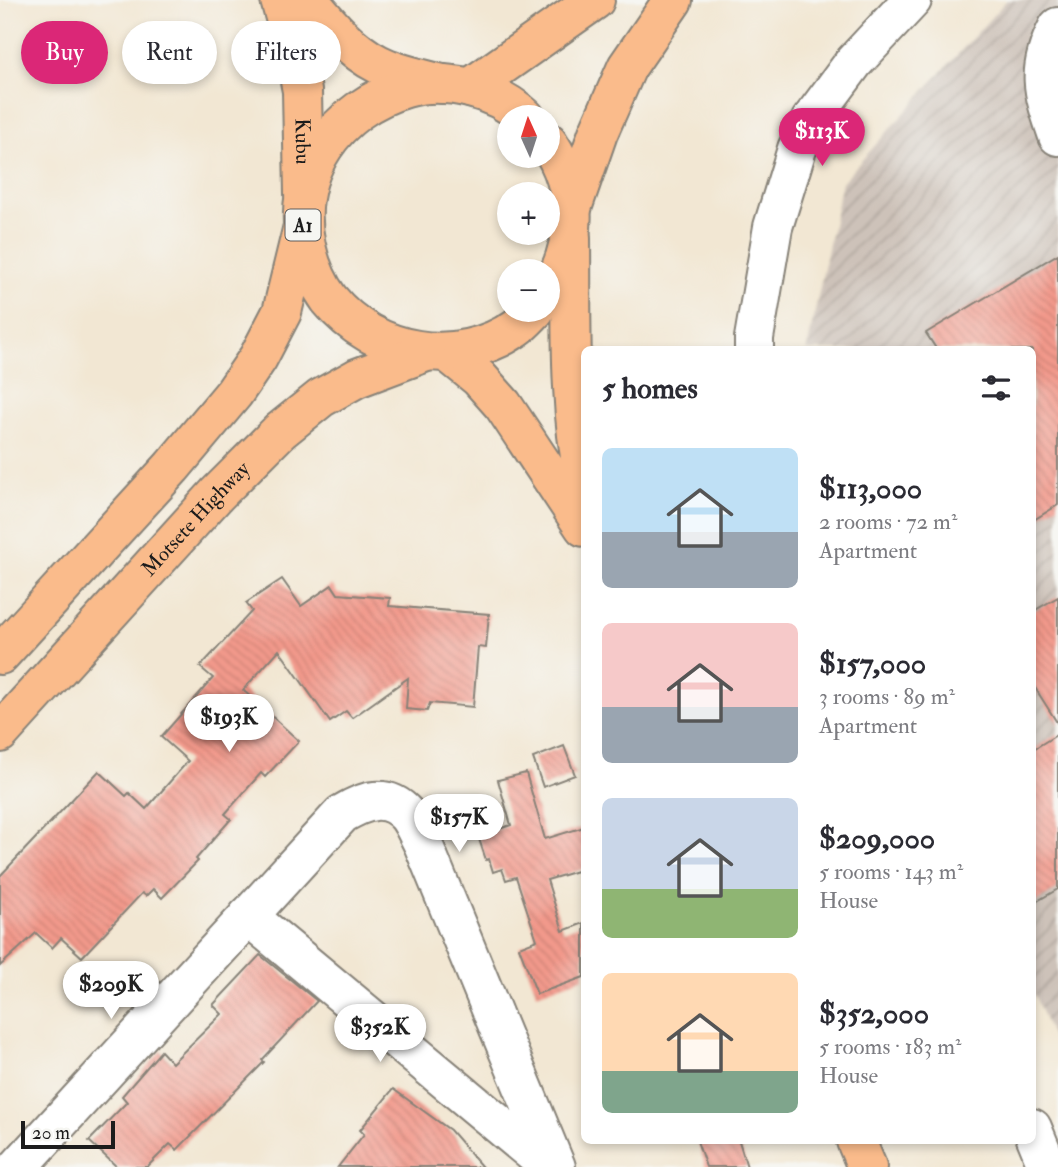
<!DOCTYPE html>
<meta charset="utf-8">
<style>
body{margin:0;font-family:"IM FELL Double Pica",serif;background:#f7f7f7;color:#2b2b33;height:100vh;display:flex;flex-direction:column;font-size:26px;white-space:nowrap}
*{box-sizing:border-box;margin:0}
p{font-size:23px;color:#7c7c81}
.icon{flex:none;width:38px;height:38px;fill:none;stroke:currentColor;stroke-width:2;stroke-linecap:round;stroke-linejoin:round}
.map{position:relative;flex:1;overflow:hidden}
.side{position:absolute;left:581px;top:346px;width:455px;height:798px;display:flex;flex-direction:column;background:#fff;border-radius:10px;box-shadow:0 4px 10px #0003}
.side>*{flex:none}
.banner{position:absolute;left:21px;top:21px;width:455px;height:63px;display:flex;gap:14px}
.needle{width:46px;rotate:357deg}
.buttons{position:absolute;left:497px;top:105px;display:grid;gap:14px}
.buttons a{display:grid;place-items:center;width:63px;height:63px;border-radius:50%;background:#fff;box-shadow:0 4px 10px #0003;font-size:35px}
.scale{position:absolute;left:21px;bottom:18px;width:94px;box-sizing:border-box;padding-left:7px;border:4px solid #1c1c1c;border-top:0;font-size:19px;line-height:24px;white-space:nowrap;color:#1c1c1c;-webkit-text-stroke:5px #f6f6f2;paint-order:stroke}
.price{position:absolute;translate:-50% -60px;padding:0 16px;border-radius:24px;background:#fff;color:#222;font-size:23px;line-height:46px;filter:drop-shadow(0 2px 4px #0008)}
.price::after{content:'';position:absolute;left:50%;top:42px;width:21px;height:16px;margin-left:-10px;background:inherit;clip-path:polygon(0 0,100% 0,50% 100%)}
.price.current{background:#db2777;color:#fff}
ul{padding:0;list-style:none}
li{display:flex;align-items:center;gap:21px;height:175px;padding:0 21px}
li span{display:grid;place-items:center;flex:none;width:196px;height:140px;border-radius:10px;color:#555}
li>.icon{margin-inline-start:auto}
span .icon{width:84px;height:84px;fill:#fffc;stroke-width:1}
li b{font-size:30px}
h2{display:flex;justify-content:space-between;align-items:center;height:84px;padding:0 21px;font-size:30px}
.tag{padding:0 24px;border-radius:32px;background:#fff;box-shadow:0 4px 10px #0003;font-size:24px;line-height:63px}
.tag.current{background:#db2777;color:#fff}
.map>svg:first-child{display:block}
.industrial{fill:url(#industrial-furrows)}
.building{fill:url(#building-back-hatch)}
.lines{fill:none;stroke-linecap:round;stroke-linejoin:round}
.minor-casing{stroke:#878278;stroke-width:42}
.major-casing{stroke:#878278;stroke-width:42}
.highway-casing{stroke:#878278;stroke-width:42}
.minor{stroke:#fff;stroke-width:38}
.major{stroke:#fabb8b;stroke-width:38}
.highway{stroke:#fabb8b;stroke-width:38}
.labels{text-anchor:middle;stroke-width:5;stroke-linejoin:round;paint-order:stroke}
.shield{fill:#f6f6f2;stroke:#5d5d5c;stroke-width:2}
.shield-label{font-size:19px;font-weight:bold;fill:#1c1c1c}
.street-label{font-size:21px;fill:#1c1c1c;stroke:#f6f6f2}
</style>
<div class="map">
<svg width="1058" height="1167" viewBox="0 0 1058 1167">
<defs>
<pattern id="industrial-furrows" width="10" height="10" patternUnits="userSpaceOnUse" patternTransform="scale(1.75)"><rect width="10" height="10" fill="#cdc2b9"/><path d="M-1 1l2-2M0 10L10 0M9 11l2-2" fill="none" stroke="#afa69e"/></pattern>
<pattern id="building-back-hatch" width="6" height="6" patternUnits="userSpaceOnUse" patternTransform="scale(1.75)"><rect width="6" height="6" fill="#f2998b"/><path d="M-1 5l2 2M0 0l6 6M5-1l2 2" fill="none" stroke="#cf8377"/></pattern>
</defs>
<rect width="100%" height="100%" fill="#f6f6f2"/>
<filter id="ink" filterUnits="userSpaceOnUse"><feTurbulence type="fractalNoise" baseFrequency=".0143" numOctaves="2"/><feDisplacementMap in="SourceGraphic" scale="14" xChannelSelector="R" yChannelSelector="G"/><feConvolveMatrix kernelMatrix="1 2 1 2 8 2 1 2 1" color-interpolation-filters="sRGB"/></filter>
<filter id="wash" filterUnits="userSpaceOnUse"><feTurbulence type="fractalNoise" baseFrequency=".00686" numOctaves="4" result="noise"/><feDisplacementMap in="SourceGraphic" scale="28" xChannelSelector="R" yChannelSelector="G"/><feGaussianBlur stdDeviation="1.57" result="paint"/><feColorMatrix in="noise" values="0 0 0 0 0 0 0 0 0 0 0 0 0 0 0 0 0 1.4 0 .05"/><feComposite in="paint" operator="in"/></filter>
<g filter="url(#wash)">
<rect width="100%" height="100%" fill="#f2e7d3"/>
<path class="industrial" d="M1007 0H1058V1052L1032 989V350H807L842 182Z"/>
<g id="blocks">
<g class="building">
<path d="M1058 254V505L1032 521V350H937L926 333Z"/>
<path d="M282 579 301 606 332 585 338 594 390 598 389 606 489 614 486 648 478 647 473 707 430 703 427 711 406 709 408 678 352 718 346 711 330 722 279 650 243 690 299 741 265 777 261 773 225 814 231 819 196 859 198 861 162 898 153 889 146 896 142 893 82 957 61 938 52 948 36 933 0 966V876L99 771 126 796 129 793 146 809 188 761 161 737 213 678 200 667 252 611 246 603Z"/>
<path d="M1058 597V724L1032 683V612Z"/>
<path d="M1058 734V889L1032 904V750Z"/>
<path d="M564 746 575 775 543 787 533 758Z"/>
<path d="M526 773 545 839 584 827V869L547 880 563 931 584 923V977L537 994 519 947 537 940 516 877 506 880 502 869 493 872 489 859 486 860 478 836 511 825 498 780Z"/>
<path d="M260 955 317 1001 262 1060 264 1062 177 1150 170 1144 147 1167H117L89 1141 127 1102 122 1096 161 1051 172 1063 222 1014 213 1005Z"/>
<path d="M393 1089 450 1130 482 1167H338L364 1134 360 1130Z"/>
<path d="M697 1141H739L747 1167H706Z"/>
</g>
</g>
</g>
<g filter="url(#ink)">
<use href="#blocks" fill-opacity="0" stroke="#878278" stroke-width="2"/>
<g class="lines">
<g class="minor-casing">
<g id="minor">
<path d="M1058 27C1035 71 1043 92 1058 136"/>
<path d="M754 350V338L773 227 797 149 811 120 854 62 912 0"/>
<path d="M248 916 550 1167"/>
<path d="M1032 1128 1048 1167"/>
<path d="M18 1167 342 814C364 801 386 792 407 815 413 822 418 835 423 844L556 1167"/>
</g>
</g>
<g class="major-casing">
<g id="major">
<path id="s1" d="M280 0 293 46 302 91 304 194"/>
<path d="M309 0C328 23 350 50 378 64 397 74 421 78 442 84"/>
<path d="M571 238C572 319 568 401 584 479"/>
<path d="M447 352 479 378 503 405 584 527"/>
<path d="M856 1141 867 1167"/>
</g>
</g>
<g class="highway-casing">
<g id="highway">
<path d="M470 88 595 0"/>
<path d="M525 117C495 89 445 77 406 88 336 108 290 172 306 246 310 264 318 284 329 299 374 355 457 369 516 328 523 323 529 316 535 310"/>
<path d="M548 142C581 192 578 244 548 294"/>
<path d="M572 208 598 133 627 67 673 0"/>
<path d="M0 655 172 467 234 393 258 358 282 312 302 230"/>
<path id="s2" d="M0 733 217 494 280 431 321 398 357 378 426 352"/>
</g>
</g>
<use href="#minor" class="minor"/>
<use href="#major" class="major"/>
<use href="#highway" class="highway"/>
</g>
</g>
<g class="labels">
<rect class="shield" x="285.5" y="209.5" width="35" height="31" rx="5"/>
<g class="shield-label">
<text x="303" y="232">A1</text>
</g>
<g class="street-label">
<text dy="7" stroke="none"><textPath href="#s1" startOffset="144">Kubu</textPath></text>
<text dy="7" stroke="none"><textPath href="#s2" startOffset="290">Motsete Highway</textPath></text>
</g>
</g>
</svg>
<div class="buttons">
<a><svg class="needle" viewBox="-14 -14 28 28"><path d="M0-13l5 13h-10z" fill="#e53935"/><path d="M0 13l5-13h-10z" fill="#7c7c81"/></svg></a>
<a>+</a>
<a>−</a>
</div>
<div class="scale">20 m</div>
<b class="price current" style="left:822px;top:168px">$113K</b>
<b class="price" style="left:229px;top:754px">$193K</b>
<b class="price" style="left:459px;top:854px">$157K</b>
<b class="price" style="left:111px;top:1021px">$209K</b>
<b class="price" style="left:380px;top:1064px">$352K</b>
<div class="banner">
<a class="tag current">Buy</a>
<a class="tag">Rent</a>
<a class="tag">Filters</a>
</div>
<section class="side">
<h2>5 homes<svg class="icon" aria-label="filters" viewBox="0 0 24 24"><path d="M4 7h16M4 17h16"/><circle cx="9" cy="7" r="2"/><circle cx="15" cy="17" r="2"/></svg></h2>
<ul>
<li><span style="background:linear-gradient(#bfe0f5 60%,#9aa5b1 0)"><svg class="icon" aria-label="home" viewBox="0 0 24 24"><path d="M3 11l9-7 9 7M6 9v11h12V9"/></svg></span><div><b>$113,000</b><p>2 rooms · 72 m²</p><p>Apartment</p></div></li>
<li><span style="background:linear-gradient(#f6c9c9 60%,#9aa5b1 0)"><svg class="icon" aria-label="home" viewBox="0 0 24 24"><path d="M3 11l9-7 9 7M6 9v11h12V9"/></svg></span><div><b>$157,000</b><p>3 rooms · 89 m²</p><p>Apartment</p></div></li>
<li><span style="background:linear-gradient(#c9d6e8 65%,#8fb573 0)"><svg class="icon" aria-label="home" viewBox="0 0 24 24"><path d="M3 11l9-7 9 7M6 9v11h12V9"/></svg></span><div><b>$209,000</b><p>5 rooms · 143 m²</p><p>House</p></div></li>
<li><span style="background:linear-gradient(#ffd9b3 70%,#7fa58c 0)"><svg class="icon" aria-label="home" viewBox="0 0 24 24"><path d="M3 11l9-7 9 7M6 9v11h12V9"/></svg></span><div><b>$352,000</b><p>5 rooms · 183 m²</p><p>House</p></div></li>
</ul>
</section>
</div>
